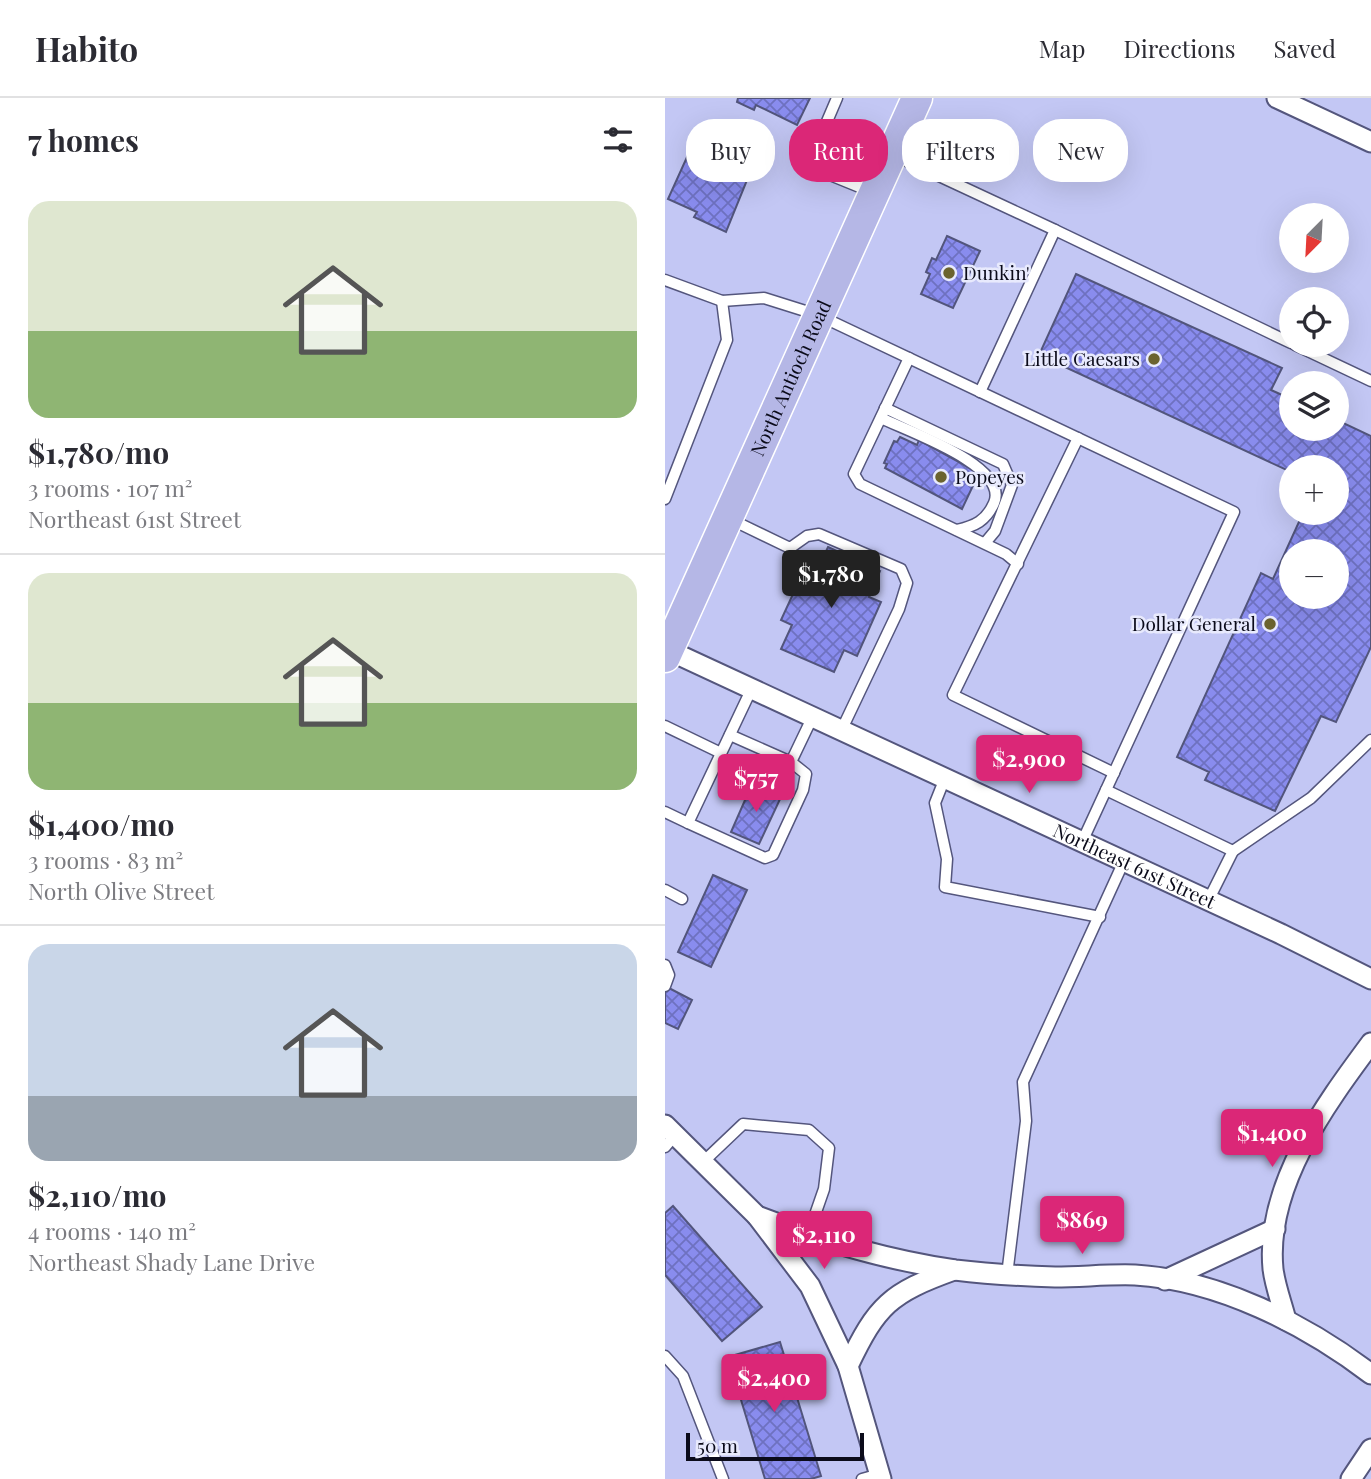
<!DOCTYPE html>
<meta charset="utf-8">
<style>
body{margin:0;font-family:"Playfair Display",serif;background:#f2f2f3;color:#2b2b33;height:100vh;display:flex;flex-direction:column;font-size:26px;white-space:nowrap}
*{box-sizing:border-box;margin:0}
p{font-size:23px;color:#7c7c81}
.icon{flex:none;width:38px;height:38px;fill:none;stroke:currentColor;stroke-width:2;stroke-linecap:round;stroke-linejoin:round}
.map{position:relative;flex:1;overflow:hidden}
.drawer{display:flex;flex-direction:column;background:#fff;width:665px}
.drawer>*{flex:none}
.hud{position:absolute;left:21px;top:21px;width:579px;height:63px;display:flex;gap:14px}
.needle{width:46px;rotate:204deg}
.controls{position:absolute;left:614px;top:105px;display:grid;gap:14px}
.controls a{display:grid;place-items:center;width:70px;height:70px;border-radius:50%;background:#fff;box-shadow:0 7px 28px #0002;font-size:35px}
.scale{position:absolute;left:21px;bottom:18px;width:178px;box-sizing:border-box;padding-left:7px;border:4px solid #0b0b1a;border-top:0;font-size:19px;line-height:24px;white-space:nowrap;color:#0b0b1a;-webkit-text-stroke:5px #e8eafd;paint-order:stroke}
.price{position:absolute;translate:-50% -60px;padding:0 16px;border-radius:7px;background:#db2777;color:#fff;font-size:23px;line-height:46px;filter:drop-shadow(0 2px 4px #0008)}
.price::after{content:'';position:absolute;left:50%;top:42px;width:21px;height:16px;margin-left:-10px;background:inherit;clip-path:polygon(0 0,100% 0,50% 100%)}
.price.current{background:#222;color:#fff}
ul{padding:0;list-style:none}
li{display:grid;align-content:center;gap:14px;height:371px;padding:0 28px}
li+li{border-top:2px solid #e1e1e2}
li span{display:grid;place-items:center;height:217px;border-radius:21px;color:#555}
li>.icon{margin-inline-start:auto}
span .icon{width:126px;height:126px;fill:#fffc;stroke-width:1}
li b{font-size:30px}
h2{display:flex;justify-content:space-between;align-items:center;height:84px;padding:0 28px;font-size:30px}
.pill{padding:0 24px;border-radius:28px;background:#fff;box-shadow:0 7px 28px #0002;font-size:24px;line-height:63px}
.pill.current{background:#db2777;color:#fff}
header{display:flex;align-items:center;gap:42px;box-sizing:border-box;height:98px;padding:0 35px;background:#fff;border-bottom:2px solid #e1e1e2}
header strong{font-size:33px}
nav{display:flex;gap:38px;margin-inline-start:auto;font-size:24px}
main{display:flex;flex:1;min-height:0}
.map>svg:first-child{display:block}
.building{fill:url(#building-cross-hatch);stroke:#52557c;stroke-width:2;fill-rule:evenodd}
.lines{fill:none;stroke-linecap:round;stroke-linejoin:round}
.lane-casing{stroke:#54567d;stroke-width:13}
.street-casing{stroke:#54567d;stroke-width:23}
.primary-casing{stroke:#fff;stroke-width:33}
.lane{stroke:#fff;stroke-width:10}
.street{stroke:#fff;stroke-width:19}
.primary{stroke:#b5b7e6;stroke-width:30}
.poi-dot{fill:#6b632f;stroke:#e8eafd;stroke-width:2.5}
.labels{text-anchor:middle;stroke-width:5;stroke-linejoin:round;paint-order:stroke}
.poi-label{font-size:19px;fill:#0b0b1a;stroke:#e8eafd;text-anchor:start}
.street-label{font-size:19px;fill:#0b0b1a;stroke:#e8eafd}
</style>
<header>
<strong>Habito</strong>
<nav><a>Map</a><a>Directions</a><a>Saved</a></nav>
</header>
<main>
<section class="drawer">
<h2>7 homes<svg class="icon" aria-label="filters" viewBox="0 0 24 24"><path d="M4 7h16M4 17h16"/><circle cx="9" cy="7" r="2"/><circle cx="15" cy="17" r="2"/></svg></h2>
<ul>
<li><span style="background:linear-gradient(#dfe7d0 60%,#8fb573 0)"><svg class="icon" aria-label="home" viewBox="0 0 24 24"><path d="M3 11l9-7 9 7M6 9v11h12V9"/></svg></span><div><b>$1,780/mo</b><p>3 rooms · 107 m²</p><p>Northeast 61st Street</p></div></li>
<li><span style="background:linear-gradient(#dfe7d0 60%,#8fb573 0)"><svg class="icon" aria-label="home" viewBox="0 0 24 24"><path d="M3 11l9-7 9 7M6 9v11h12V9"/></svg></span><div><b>$1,400/mo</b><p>3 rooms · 83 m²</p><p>North Olive Street</p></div></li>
<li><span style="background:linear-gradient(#c9d6e8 70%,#9aa5b1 0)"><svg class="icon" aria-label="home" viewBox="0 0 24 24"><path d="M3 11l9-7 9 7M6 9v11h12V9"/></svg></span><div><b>$2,110/mo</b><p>4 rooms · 140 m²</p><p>Northeast Shady Lane Drive</p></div></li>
</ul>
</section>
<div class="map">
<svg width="706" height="1381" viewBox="0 0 706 1381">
<defs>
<pattern id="building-cross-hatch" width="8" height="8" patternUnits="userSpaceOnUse" patternTransform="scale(1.75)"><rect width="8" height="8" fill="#898cee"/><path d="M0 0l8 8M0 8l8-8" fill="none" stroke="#6e71c0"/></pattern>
</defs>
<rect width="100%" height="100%" fill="#c3c7f4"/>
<g class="building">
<path d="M73 0H145L132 27 91 7 89 12 72 4Z"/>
<path d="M36 28 93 55 61 134 29 119 32 114 3 101Z"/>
<path d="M282 138 315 153 288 210 256 196 265 176 261 174 267 160 271 162Z"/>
<path d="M411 176 617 270 606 292 626 301V331H672V322L706 338V549L671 624 656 618 610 713 540 682 544 674 512 659 596 475 608 481 638 415H672V369H626V374L374 257ZM626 453H672V499H626Z"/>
<path d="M235 339 252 347 254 342 314 375 297 411 220 370 222 366 219 365 229 343 232 344Z"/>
<path d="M163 449 215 473 204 499 216 504 192 558 179 552 169 574 116 551 127 527 116 522 140 470 151 475Z"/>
<path d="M87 686 116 699 94 746 66 734Z"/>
<path d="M48 777 82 792 46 869 13 854Z"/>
<path d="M0 888 27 902 13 931 0 925Z"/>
<path d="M8 1108 97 1209 57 1243 0 1177V1115Z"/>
<path d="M115 1244 156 1378 146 1381H100L63 1259Z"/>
</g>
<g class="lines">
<g class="lane-casing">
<g id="lane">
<path d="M172 0 143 68 207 94"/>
<path d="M229 57 390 132 315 294"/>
<path d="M390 132 626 245"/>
<path d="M0 182 57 203 99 200 153 217 569 414 417 744"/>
<path d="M630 247 706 283"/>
<path d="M244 260 189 376 195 386 341 456 353 466"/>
<path d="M220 310 338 366 347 387 330 433 320 445"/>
<path d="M216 320C242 333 345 368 329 405 321 423 310 428 292 432"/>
<path d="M413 340 288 597 449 675"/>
<path d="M0 401 62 242 57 203"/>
<path d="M67 422 125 450 142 438 154 436 236 471 242 485 234 511 177 631"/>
<path d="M87 590 23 725 100 760 108 757 138 692 141 676 126 664 148 618"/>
<path d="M0 628 56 655"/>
<path d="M65 637 126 664"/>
<path d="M280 680 270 705 282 761 280 789 435 819"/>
<path d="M441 692 568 753 543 803"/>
<path d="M0 714 23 725"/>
<path d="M568 753 646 700 706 642"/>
<path d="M0 792 17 801"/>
<path d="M0 867 4 877 0 888"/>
<path d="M0 1049 10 1037"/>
<path d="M38 1064 78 1026 144 1032 164 1050 159 1091 143 1137"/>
<path d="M342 1177 361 1023 358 984 459 763"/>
<path d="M0 1258 18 1278 58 1381"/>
<path d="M197 1381 215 1376"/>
</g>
</g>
<g class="street-casing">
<g id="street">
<path d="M612 0 706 44"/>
<path id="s1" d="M3 552 616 836 706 881"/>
<path d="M0 1027 92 1118 145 1188 183 1268 216 1381"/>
<path d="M92 1118C157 1143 221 1162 290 1172 323 1176 357 1178 390 1179 417 1179 443 1176 470 1177 554 1182 640 1226 706 1276"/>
<path d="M500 1182 610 1131"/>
<path d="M621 1222C617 1206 610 1188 608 1171 600 1088 660 1007 706 945"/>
<path d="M183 1268C212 1207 225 1195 289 1172"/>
<path d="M686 1381 706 1351"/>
</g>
</g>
<g class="primary-casing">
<g id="primary">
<path id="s2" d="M0 559 252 0"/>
</g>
</g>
<use href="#lane" class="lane"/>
<use href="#street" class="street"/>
<use href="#primary" class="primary"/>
</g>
<g class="poi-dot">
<circle cx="284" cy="175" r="7"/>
<circle cx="489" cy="261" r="7"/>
<circle cx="276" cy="379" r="7"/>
<circle cx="605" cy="526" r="7"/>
</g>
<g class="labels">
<g class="poi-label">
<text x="298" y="182">Dunkin'</text>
<text x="475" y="268" text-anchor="end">Little Caesars</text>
<text x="290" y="386">Popeyes</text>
<text x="591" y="533" text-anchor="end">Dollar General</text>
</g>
<g class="street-label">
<text dy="7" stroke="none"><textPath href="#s2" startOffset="306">North Antioch Road</textPath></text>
<text dy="7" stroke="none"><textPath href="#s1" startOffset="514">Northeast 61st Street</textPath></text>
</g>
</g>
</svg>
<div class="controls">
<a><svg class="needle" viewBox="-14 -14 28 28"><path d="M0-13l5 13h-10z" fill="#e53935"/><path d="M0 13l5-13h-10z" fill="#7c7c81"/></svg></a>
<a><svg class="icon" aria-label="locate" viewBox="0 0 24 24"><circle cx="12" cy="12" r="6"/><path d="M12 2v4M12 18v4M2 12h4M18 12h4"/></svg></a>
<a><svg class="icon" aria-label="layers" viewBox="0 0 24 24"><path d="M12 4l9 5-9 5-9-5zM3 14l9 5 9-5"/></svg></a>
<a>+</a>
<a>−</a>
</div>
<div class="scale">50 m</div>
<b class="price current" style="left:166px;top:512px">$1,780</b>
<b class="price" style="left:364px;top:697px">$2,900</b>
<b class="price" style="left:91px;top:716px">$757</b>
<b class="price" style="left:607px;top:1071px">$1,400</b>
<b class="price" style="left:417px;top:1158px">$869</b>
<b class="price" style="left:159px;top:1173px">$2,110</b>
<b class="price" style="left:109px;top:1316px">$2,400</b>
<div class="hud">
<a class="pill">Buy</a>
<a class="pill current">Rent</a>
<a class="pill">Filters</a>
<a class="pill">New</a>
</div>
</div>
</main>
